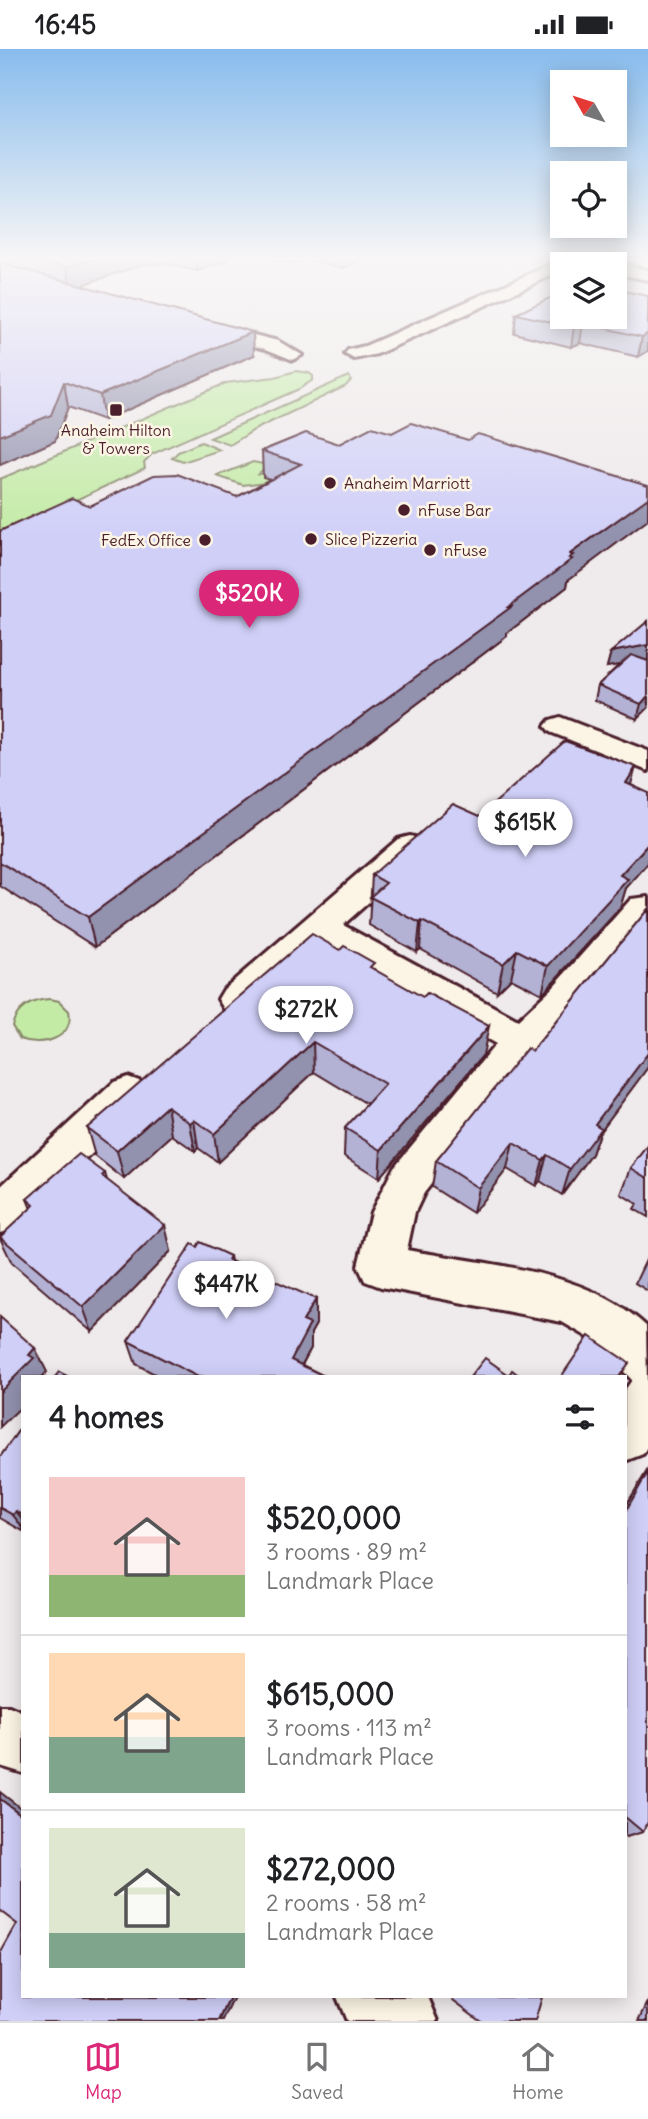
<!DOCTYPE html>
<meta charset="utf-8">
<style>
body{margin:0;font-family:Delius,sans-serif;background:#f6f6f6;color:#202124;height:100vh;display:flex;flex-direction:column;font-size:26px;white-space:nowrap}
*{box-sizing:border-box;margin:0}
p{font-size:23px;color:#757577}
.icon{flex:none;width:38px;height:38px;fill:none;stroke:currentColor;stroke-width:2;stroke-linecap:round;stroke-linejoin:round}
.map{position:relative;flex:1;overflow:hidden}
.details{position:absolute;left:21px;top:1326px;width:606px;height:623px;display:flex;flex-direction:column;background:#fff;border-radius:0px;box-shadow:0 4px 18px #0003}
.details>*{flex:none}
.needle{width:46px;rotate:309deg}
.buttons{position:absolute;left:550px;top:21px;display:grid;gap:14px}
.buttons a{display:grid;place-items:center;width:77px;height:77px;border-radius:0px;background:#fff;box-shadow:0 4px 18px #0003;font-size:35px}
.price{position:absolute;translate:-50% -60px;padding:0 16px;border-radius:24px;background:#fff;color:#222;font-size:23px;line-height:46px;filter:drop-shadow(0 2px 4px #0008)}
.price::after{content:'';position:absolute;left:50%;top:42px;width:21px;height:16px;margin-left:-10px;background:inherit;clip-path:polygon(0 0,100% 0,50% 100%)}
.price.on{background:#db2777;color:#fff}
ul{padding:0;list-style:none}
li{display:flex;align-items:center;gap:21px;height:175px;padding:0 28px}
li+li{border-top:2px solid #e0e0e0}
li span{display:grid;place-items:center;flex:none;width:196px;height:140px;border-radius:0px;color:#555}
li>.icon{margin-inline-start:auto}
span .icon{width:84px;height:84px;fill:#fffc;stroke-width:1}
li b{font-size:30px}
h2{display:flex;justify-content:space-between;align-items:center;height:84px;padding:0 28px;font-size:30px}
.status{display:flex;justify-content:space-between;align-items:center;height:49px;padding:0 35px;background:#fff;direction:ltr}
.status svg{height:19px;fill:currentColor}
.tab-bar{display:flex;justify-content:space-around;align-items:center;height:98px;border-top:2px solid #e0e0e0;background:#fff;font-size:19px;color:#757577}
.tab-bar a{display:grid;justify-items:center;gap:4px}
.tab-bar .on{color:#db2777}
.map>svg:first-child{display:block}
.green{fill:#c3eba6;stroke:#868568;stroke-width:2}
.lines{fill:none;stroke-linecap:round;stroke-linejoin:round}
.minor-casing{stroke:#4a1f2b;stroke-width:6}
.major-casing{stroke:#4a1f2b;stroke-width:6}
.minor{fill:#fcf5e5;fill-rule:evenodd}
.major{fill:#fcf5e5;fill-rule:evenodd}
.wall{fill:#b3b2d5;stroke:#4a1f2b;stroke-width:2}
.shaded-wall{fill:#9291ae;stroke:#4a1f2b;stroke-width:2}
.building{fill:#d0cff8;stroke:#4a1f2b;stroke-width:2}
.poi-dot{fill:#4a1f2b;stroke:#fcf5e5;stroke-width:2.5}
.labels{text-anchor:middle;stroke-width:5;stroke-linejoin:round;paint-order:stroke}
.far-poi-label{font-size:16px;fill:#4a1f2b;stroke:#fcf5e5;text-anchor:start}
</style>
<div class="status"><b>16:45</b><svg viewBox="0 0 49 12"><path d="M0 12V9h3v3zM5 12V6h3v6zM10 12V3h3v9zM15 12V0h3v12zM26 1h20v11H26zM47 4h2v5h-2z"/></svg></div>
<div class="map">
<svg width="648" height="1972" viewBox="0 0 648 1972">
<rect width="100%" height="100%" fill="#efeaeb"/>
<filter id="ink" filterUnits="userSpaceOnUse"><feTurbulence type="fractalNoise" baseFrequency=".0143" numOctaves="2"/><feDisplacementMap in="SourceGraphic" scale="14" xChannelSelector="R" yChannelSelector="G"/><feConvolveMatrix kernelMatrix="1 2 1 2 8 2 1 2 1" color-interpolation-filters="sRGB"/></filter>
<g filter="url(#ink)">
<g class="green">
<path d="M296 322 309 324 313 327V331L299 340 152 405 144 413 145 419 0 486V430L226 334 275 328Z"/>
<path d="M349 327 351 331 346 337 254 381 230 396 210 389Z"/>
<path d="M201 393 220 401 183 413 172 409 178 403Z"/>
<path d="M253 413 268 416 258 425H265L274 432 243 436 217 427Z"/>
<path d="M50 950 59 952 69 962C75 990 41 998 20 990L12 977C17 958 32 951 50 950Z"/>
</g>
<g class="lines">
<g class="minor-casing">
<g id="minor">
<path d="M562 211 569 215H562V222L377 305 354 310 345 305 348 301 365 297Z"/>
<path d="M205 274 278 292 302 306 293 311 266 300 199 283 197 279 199 275Z"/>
<path d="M560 668 648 702V722L550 683 545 677 550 671Z"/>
<path d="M410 787 422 790 426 798 422 806 343 876 518 971 552 939 631 850 648 848V875L578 959 536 1002 424 1144 415 1163 407 1201C487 1216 585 1220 646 1277L648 1396 643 1405 625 1412V1341L632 1331 593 1291 562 1273 381 1238 365 1232 358 1217 371 1163 394 1118 496 995 321 896 250 960 237 964 224 960 218 950 224 940 398 790Z"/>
<path d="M128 1028 142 1033 148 1044 142 1055 32 1164 16 1179 0 1184V1138L114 1033Z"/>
<path d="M0 1657H9L23 1663V1724L0 1717Z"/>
<path d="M337 1948H428L438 1972H347Z"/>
</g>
</g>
<g class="major-casing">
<g id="major">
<path d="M569 211H599L604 215H575Z"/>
<path d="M614 214 648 221V231L614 224V215H611Z"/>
</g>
</g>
<use href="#minor" class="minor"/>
<use href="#major" class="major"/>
</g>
<g class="wall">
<path d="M0 211H229L197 222 163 214 155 216 146 214 81 236 254 306 104 371 68 358 55 392 0 416Z"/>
<path d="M273 211H304L293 215Z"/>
<path d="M309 211H363L343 219Z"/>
<path d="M648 247V302L638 308 580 294 571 298 514 284 516 265Z"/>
<path d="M306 384 568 531 567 538 507 584V587L95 898 0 837V482L90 457 237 448 270 430 263 428 262 402Z"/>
<path d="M611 603 648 612V659L637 670 595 651 598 636 620 615 607 618Z"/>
<path d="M631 736 648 744V814L626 839 620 859 542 945 511 929 497 943 420 900 417 903 369 876 372 826 480 767Z"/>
<path d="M648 860V1018L599 1084 592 1105 562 1146 540 1132 536 1137 507 1120 473 1164 432 1138 436 1112 532 1002Z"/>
<path d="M374 920 483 1006 379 1129 344 1107 345 1079 367 1055 314 1023 218 1113 198 1099 195 1102 172 1086 124 1130 95 1107 87 1079Z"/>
<path d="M648 1097V1168L634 1160 637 1155 621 1145 631 1119Z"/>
<path d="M105 1124 107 1131 171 1202 92 1283 12 1214 0 1189 31 1160 27 1150Z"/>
<path d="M197 1198 230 1207 231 1212 316 1275 311 1284V1299L302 1316 326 1328H160L136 1315 128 1292Z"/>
<path d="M648 1207V1242L635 1234Z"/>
<path d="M23 1375V1482L0 1469V1408Z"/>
<path d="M648 1420V1773L643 1783 626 1788 625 1787V1458Z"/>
<path d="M648 1953V1972H639Z"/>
</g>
<g class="shaded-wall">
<path d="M89 211H146V214L71 240 67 218Z"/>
<path d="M154 211H163V214L155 216Z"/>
<path d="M196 211H229L197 222Z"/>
<path d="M293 211H304L293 215Z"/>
<path d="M343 211H363L343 219Z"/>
<path d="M583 274 580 294 571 298 574 278Z"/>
<path d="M253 283 254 306 104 371 100 346Z"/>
<path d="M648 284V302L638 308 642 288Z"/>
<path d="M64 333 68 358 55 392 0 416V387Z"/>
<path d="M648 449V471L568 531 567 538 507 584V587L95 898 88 868 508 558 570 505Z"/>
<path d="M648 596V611L607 618 611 603Z"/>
<path d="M648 647V659L637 670 641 655Z"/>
<path d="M636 718 628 746 626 734Z"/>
<path d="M648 795V814L626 839 620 859 542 945 548 917 620 826Z"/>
<path d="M422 872 420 900 417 903 420 874Z"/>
<path d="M517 901 511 929 497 943 503 915Z"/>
<path d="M489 977 483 1006 379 1129 381 1101Z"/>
<path d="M313 993 314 1023 218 1113 214 1085Z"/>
<path d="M648 1004V1018L599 1084 592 1105 562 1146 570 1120 595 1075Z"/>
<path d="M167 1057 172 1086 124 1130 117 1102Z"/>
<path d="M194 1071 198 1099 195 1102 190 1074Z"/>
<path d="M513 1094 507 1120 473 1164 478 1139Z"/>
<path d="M547 1106 540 1132 536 1137 543 1111Z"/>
<path d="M165 1176 171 1202 92 1283 83 1258Z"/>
<path d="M316 1250V1275L311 1284V1299L295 1328 291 1311 303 1272Z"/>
<path d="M35 1299 47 1323 43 1327 44 1328H23V1356L0 1378V1343L29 1306Z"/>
<path d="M16 1462 23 1471V1479L13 1466Z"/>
<path d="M0 1743 23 1761V1767L0 1750Z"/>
<path d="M230 1948H234L223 1972H219Z"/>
</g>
<g class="building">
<path d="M41 211H89L67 218Z"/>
<path d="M0 214 253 283 100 346 64 333 51 366 0 387Z"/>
<path d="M614 240 648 247V284L642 288 583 274 574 278 516 265 562 243V268H614Z"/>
<path d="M411 374 468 391 478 385 648 436V449L570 505 573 506 569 509 572 510 508 558H511L88 868 0 813V482L72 449 90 457 154 426 177 425 237 448 301 415 262 402 306 384 339 395 372 378 392 384Z"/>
<path d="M648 572V596L611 603Z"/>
<path d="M631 606 648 612V647L641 655 598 636Z"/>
<path d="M565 692 636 718 626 734 648 744V795L620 826 628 830 548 917 517 901 503 915 422 872 420 874 370 848 386 834 372 826 453 755 480 767Z"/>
<path d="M648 860V1004L595 1075 601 1079 570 1120 547 1106 543 1111 513 1094 478 1139 436 1112 527 999 532 1002Z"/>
<path d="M312 885 340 901 344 897 374 914 370 918 423 948 427 944 489 977 381 1101 345 1079 385 1035 313 993 214 1085 194 1071 190 1074 167 1057 117 1102 87 1079Z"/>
<path d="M648 1097V1129L631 1119Z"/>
<path d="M79 1105 105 1124 102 1127 165 1176 83 1258 0 1188 34 1156 27 1150Z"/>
<path d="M200 1193 230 1207 228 1211 316 1250 303 1272 310 1275 291 1311 326 1328H198L128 1292 192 1195 197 1198Z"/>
<path d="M0 1268 35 1299 29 1306 34 1309 0 1343Z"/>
<path d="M589 1287 629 1314 619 1328H561Z"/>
<path d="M485 1309 509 1326 512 1321 521 1328H470Z"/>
<path d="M59 1323 69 1328H55Z"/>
<path d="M23 1375V1466L16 1462 13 1466 0 1459V1408Z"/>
<path d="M648 1423V1773L643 1783 625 1768V1463Z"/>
<path d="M0 1750 23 1767V1948H230L219 1972H0V1905L17 1875 0 1862Z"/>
<path d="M449 1948H542L535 1972H481Z"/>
</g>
</g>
<linearGradient id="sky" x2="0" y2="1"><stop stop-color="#88bced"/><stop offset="0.43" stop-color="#f8f6f6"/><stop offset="1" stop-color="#f8f6f6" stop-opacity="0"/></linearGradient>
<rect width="648" height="487" fill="url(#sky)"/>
<g class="poi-dot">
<rect x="109" y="354" width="14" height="14" rx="3.5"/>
<circle cx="330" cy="434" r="7"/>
<circle cx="404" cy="461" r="7"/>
<circle cx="311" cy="490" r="7"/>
<circle cx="205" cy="491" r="7"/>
<circle cx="430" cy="501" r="7"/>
</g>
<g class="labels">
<g class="far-poi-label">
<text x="116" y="387" text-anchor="middle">Anaheim Hilton<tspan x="116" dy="18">&amp; Towers</tspan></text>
<text x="344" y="440">Anaheim Marriott</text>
<text x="418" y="467">nFuse Bar</text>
<text x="325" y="496">Slice Pizzeria</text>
<text x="191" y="497" text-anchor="end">FedEx Office</text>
<text x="444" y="507">nFuse</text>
</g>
</g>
</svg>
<div class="buttons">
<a><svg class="needle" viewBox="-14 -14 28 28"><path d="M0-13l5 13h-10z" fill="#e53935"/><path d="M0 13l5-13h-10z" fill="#757577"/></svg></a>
<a><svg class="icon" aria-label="locate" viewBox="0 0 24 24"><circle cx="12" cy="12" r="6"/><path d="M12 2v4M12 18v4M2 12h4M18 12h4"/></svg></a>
<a><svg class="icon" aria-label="layers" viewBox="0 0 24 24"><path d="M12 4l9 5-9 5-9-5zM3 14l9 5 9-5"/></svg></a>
</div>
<b class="price on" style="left:249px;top:581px">$520K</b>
<b class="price" style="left:525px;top:810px">$615K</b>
<b class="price" style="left:306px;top:997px">$272K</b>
<b class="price" style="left:226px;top:1272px">$447K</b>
<section class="details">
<h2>4 homes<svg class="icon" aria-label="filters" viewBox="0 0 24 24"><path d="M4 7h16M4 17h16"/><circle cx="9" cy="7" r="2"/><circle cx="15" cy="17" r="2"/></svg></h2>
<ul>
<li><span style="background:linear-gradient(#f6c9c9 70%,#8fb573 0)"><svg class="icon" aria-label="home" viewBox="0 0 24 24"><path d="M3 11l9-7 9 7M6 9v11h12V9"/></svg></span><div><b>$520,000</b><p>3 rooms · 89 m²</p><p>Landmark Place</p></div></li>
<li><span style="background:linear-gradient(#ffd9b3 60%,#7fa58c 0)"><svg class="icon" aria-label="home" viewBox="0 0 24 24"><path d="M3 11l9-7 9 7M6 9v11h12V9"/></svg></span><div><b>$615,000</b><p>3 rooms · 113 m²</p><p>Landmark Place</p></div></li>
<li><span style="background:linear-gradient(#dfe7d0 75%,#7fa58c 0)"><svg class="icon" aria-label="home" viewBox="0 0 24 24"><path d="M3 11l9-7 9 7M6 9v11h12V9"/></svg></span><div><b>$272,000</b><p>2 rooms · 58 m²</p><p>Landmark Place</p></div></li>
</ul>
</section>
</div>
<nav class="tab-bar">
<a class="on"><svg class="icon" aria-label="map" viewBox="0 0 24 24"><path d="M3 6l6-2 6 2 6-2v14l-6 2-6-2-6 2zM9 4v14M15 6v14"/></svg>Map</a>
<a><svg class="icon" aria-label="saved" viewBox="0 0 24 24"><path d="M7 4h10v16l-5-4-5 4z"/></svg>Saved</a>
<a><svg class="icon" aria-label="home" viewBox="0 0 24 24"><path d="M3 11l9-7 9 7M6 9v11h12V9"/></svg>Home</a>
</nav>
